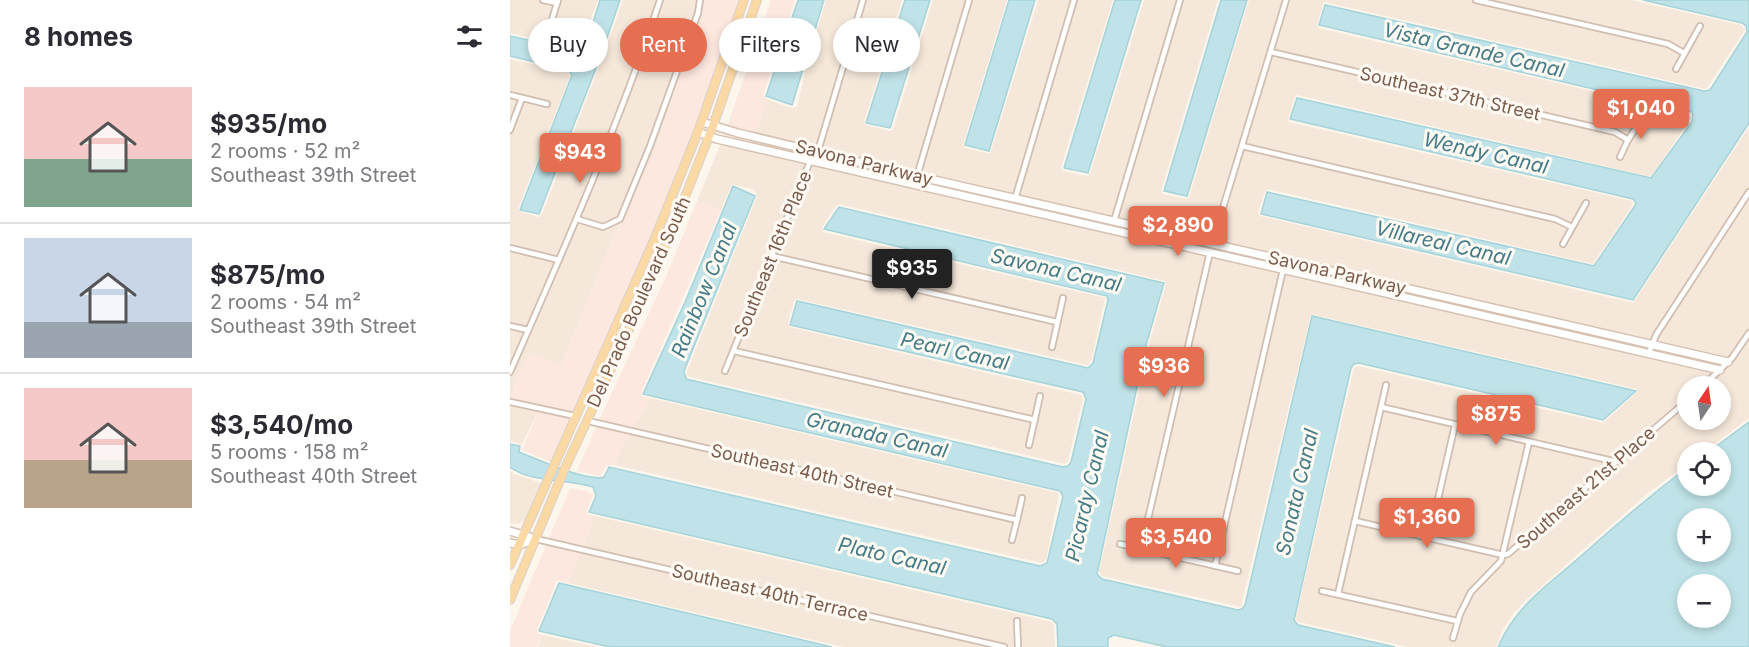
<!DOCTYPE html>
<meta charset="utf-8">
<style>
body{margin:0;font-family:Inter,sans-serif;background:#f7f7f7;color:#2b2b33;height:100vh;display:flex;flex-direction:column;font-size:22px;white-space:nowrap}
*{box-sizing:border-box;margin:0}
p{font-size:20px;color:#7c7c81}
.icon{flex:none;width:33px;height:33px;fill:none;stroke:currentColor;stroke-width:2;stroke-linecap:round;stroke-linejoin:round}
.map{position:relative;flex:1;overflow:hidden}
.sheet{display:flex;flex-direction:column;background:#fff;width:510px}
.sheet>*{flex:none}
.top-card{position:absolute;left:18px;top:18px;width:570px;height:54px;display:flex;gap:12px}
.needle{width:39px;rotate:13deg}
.controls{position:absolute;left:1167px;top:376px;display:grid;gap:12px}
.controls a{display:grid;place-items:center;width:54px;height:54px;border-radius:50%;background:#fff;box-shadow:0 3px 9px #0003;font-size:30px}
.price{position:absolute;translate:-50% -51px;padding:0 14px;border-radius:6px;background:#e76f51;color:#fff;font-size:20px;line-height:39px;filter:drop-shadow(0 2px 3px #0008)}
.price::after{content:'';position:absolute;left:50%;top:36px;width:18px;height:14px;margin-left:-9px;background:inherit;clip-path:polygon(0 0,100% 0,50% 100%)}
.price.current{background:#222;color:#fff}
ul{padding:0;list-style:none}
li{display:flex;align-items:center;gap:18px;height:150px;padding:0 24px}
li+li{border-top:2px solid #e1e1e2}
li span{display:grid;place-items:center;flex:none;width:168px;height:120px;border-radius:0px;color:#555}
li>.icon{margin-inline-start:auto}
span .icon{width:72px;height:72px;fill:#fffc;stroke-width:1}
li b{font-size:26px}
h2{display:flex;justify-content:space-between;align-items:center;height:72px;padding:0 24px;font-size:26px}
.chip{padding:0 21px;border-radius:27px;background:#fff;box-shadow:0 3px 9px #0003;font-size:21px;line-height:54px}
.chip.current{background:#e76f51;color:#fff}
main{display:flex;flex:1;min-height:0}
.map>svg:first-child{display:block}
.residential{fill:#f5e8da;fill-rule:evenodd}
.commercial{fill:#fde8e0}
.water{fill:#bfe3e8;stroke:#a5d3da;stroke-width:1.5;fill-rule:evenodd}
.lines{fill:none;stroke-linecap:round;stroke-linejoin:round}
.street-casing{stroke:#d1beb0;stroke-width:8}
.secondary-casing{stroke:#d6c0b0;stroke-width:10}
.primary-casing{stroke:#dad1cd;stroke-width:10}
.street{stroke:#fff;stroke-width:4.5}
.secondary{stroke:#fff;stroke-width:7}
.primary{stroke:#fbd9a5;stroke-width:8}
.labels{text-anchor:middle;stroke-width:6;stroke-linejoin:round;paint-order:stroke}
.street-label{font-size:18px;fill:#7a5c4d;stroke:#fffaf3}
.water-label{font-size:20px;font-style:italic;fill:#437c86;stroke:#fffaf3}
</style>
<main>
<section class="sheet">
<h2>8 homes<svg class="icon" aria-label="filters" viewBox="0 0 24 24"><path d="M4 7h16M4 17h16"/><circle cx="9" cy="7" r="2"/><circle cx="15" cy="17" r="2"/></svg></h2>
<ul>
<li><span style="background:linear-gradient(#f6c9c9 60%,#7fa58c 0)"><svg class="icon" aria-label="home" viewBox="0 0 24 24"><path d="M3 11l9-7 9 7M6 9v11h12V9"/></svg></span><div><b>$935/mo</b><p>2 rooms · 52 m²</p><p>Southeast 39th Street</p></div></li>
<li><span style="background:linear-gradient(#c9d6e8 70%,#9aa5b1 0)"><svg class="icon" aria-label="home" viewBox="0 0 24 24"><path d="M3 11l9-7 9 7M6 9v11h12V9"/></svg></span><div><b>$875/mo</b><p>2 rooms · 54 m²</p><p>Southeast 39th Street</p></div></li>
<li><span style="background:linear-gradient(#f6c9c9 60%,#b9a48a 0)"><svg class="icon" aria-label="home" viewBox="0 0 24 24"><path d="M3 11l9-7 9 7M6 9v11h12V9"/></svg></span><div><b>$3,540/mo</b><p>5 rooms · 158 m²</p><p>Southeast 40th Street</p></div></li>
</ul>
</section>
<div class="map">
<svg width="1239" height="647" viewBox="0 0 1239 647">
<rect width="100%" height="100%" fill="#fdf6ec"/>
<g class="residential">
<path d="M0 0H88L70 46 67 48 0 33Z"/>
<path d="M113 0H195L143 156 99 247 51 366 12 444 0 441V59L57 72 60 76 8 209 10 212 29 217 32 214 92 59Z"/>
<path d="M316 0H392L354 122 356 125 380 131 383 129 423 0H497L453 145 455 148 480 154 528 0H603L551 167 553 171 577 176 580 174 634 0H708L651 191 653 194 676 199 679 197 739 0H1121L1231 25 1235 30 1196 89 814 2 807 24 808 28 1178 113 1181 118 1142 175 1138 176 787 95 785 96 778 119 779 122 1122 201V206L1083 264 758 189 755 191 748 213 750 216 1123 303 1239 127V418L1193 453H1178L1177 464 1138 493 1017 599 1004 613 993 629 986 647H898L789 622 786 620V617L844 368 848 366 1093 423 1128 391 1127 389 801 314 731 607 592 576 589 572 639 345 656 284 655 281 329 204 324 208 312 228 313 232 595 298 582 359 578 365 287 299 284 301 278 324 279 327 571 395 573 399 558 461 555 464 180 377 176 375 177 371 247 196 244 190 222 184 211 210 187 201 211 143 1212 374 1214 368 1197 363 943 305V302L1220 366 1221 359 245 134 257 99 281 108 287 107 297 64ZM1178 387H1210V420H1178Z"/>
<path d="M214 134 242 142 243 140 938 301 937 304 213 137Z"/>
<path d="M140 398 549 493 536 560 532 563 105 465 110 450Z"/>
<path d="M0 470 4 474 32 483 15 520 8 524 0 523Z"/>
<path d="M85 516 542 622 544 625 545 647H333L58 583Z"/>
<path d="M32 635 87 647H28Z"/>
</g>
<g class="commercial">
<path d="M195 0H231L182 139 143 237 41 462 12 450 30 408 1 401 6 377 20 353 51 366 99 247 143 156Z"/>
<path d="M261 0H285L253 95 257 99 245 134 217 127Z"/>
<path d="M187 201 211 210 131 393 132 396 140 398 110 450 105 465H97L90 476 67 471 92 414 155 279Z"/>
<path d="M60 488 76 491 83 495 76 512 79 515 85 516 58 583 48 580 46 582 27 630V633L32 635 27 647H0V631Z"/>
</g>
<g class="water">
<path d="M90 0H110L90 58 29 214 10 210 62 75 58 70 0 56V36L69 51 83 23Z"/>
<path d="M288 0H314L282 105 256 96Z"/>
<path d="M395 0H420L380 128 356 123Z"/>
<path d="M499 0H525L479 151 455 145Z"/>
<path d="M605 0H631L578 173 554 168Z"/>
<path d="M711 0H737L677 196 654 191Z"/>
<path d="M1133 0H1239V123L1123 300 751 214 757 192 1084 266 1124 207 1126 203 1123 199 780 119 787 98 1141 178 1182 122 1183 115 1182 112 809 25 815 5 1194 91 1200 90 1237 32 1236 26 1232 23Z"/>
<path d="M223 186 245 196 174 371 176 379 553 467 558 466 561 462 576 399 573 392 280 325 287 301 578 368 583 363 598 300 597 296 314 229 329 207 654 283 636 345 587 574 592 579 728 610 732 609 735 605 802 316 1126 391 1093 420 849 363 844 364 841 368 784 620 788 625 885 647H657L604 635 598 638V647H548L547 624 542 619 79 512 86 496 83 487C57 479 22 483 0 467V444L10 446 9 452C27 459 77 482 94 477L99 467 530 566 537 563 553 496 550 491 133 394 176 300Z"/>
<path d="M1239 422V647H988C1006 605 1038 585 1071 556 1106 525 1140 495 1177 468L1178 486H1210V453H1197ZM1178 519H1210V552H1178ZM1178 585H1210V618H1178Z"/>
<path d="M49 583 322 647H100L29 631Z"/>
</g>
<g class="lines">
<g class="street-casing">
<g id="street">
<path d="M33 0 47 3"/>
<path d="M966 0 1158 44 1174 53"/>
<path d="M40 26 48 0"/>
<path d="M761 52 1105 132 1118 140"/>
<path d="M1166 69 1190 26"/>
<path d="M0 95 37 104"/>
<path d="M0 130 12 98"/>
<path d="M732 146 1045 219 1062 227"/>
<path d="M1110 157 1118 140 1135 114"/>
<path d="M405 183 459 0"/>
<path d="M505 199 564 0"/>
<path d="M67 219 93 227 110 219 140 146 188 13 190 0"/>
<path d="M604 221 670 0"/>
<path d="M702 244 776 0"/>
<path d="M1053 244 1076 203"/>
<path d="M0 248 49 260"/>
<path d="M262 256 547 322"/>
<path d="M0 326 18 330"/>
<path d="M542 347 553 298"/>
<path d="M224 351 525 420"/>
<path d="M1139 353 1146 335 1239 192"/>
<path d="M215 371 301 159 308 151 353 0"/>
<path d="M0 372C54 249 108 127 150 0"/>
<path d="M1192 387 1222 358 1239 333"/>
<path d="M0 402 65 416"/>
<path d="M871 407 1107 462"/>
<path d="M78 421 507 520 512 498"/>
<path d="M519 445 530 396"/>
<path d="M845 521 993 555 998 554 1178 400"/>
<path d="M919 538 945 425"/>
<path d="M26 539 494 647"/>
<path d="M502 540 507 520"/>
<path d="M610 544 728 571"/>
<path d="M631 549 700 252"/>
<path d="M705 566 775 261"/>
<path d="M812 591 947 621"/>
<path d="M828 594 876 385"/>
<path d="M507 621 508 647"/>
<path d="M943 638 950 614 961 592 991 561 1019 442"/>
</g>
</g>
<g class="secondary-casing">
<g id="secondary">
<path d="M192 122 228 133 407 176 1218 362"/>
<path d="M188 132 207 139 1210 370"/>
<path d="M0 531 26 539"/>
<path d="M0 543 9 545 26 539"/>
</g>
</g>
<g class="primary-casing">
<g id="primary">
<path d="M0 565 145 238 188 132 234 0"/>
<path d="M0 600 55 468 114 341 158 240 203 126 247 0"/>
</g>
</g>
<use href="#street" class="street"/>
<use href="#secondary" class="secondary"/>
<use href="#primary" class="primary"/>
</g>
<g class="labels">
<g class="street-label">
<text transform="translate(940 94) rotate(13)" y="6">Southeast 37th Street</text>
<text transform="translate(354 163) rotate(14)" y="6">Savona Parkway</text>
<text transform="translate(263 254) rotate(-68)" y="6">Southeast 16th Place</text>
<text transform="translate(827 273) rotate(13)" y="6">Savona Parkway</text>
<text transform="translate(129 302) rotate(-66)" y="6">Del Prado Boulevard South</text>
<text transform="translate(292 471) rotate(13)" y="6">Southeast 40th Street</text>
<text transform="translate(1076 488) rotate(-41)" y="6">Southeast 21st Place</text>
<text transform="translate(260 593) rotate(13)" y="6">Southeast 40th Terrace</text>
</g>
<g class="water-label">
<text transform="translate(964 50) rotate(13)" y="7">Vista Grande Canal</text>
<text transform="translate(976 153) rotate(13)" y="7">Wendy Canal</text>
<text transform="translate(933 243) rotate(13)" y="7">Villareal Canal</text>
<text transform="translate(546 270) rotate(13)" y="7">Savona Canal</text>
<text transform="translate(194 290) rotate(-68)" y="7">Rainbow Canal</text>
<text transform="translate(445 351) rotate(13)" y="7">Pearl Canal</text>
<text transform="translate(367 435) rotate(13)" y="7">Granada Canal</text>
<text transform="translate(787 492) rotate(-77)" y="7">Sonata Canal</text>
<text transform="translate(577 496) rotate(-77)" y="7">Picardy Canal</text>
<text transform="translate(382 556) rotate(13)" y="7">Plato Canal</text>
</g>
</g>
</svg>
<div class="controls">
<a><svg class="needle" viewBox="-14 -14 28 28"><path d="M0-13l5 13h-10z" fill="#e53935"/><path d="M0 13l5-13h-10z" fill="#7c7c81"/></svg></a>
<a><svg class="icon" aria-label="locate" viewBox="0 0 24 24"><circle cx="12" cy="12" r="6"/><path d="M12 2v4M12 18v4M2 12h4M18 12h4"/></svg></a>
<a>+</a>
<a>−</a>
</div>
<b class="price" style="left:1131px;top:140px">$1,040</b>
<b class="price" style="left:70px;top:184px">$943</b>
<b class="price" style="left:668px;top:257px">$2,890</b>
<b class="price current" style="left:402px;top:300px">$935</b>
<b class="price" style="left:654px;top:398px">$936</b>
<b class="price" style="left:986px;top:446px">$875</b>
<b class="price" style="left:917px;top:549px">$1,360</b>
<b class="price" style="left:666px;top:569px">$3,540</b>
<div class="top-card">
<a class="chip">Buy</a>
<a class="chip current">Rent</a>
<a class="chip">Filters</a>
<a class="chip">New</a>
</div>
</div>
</main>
